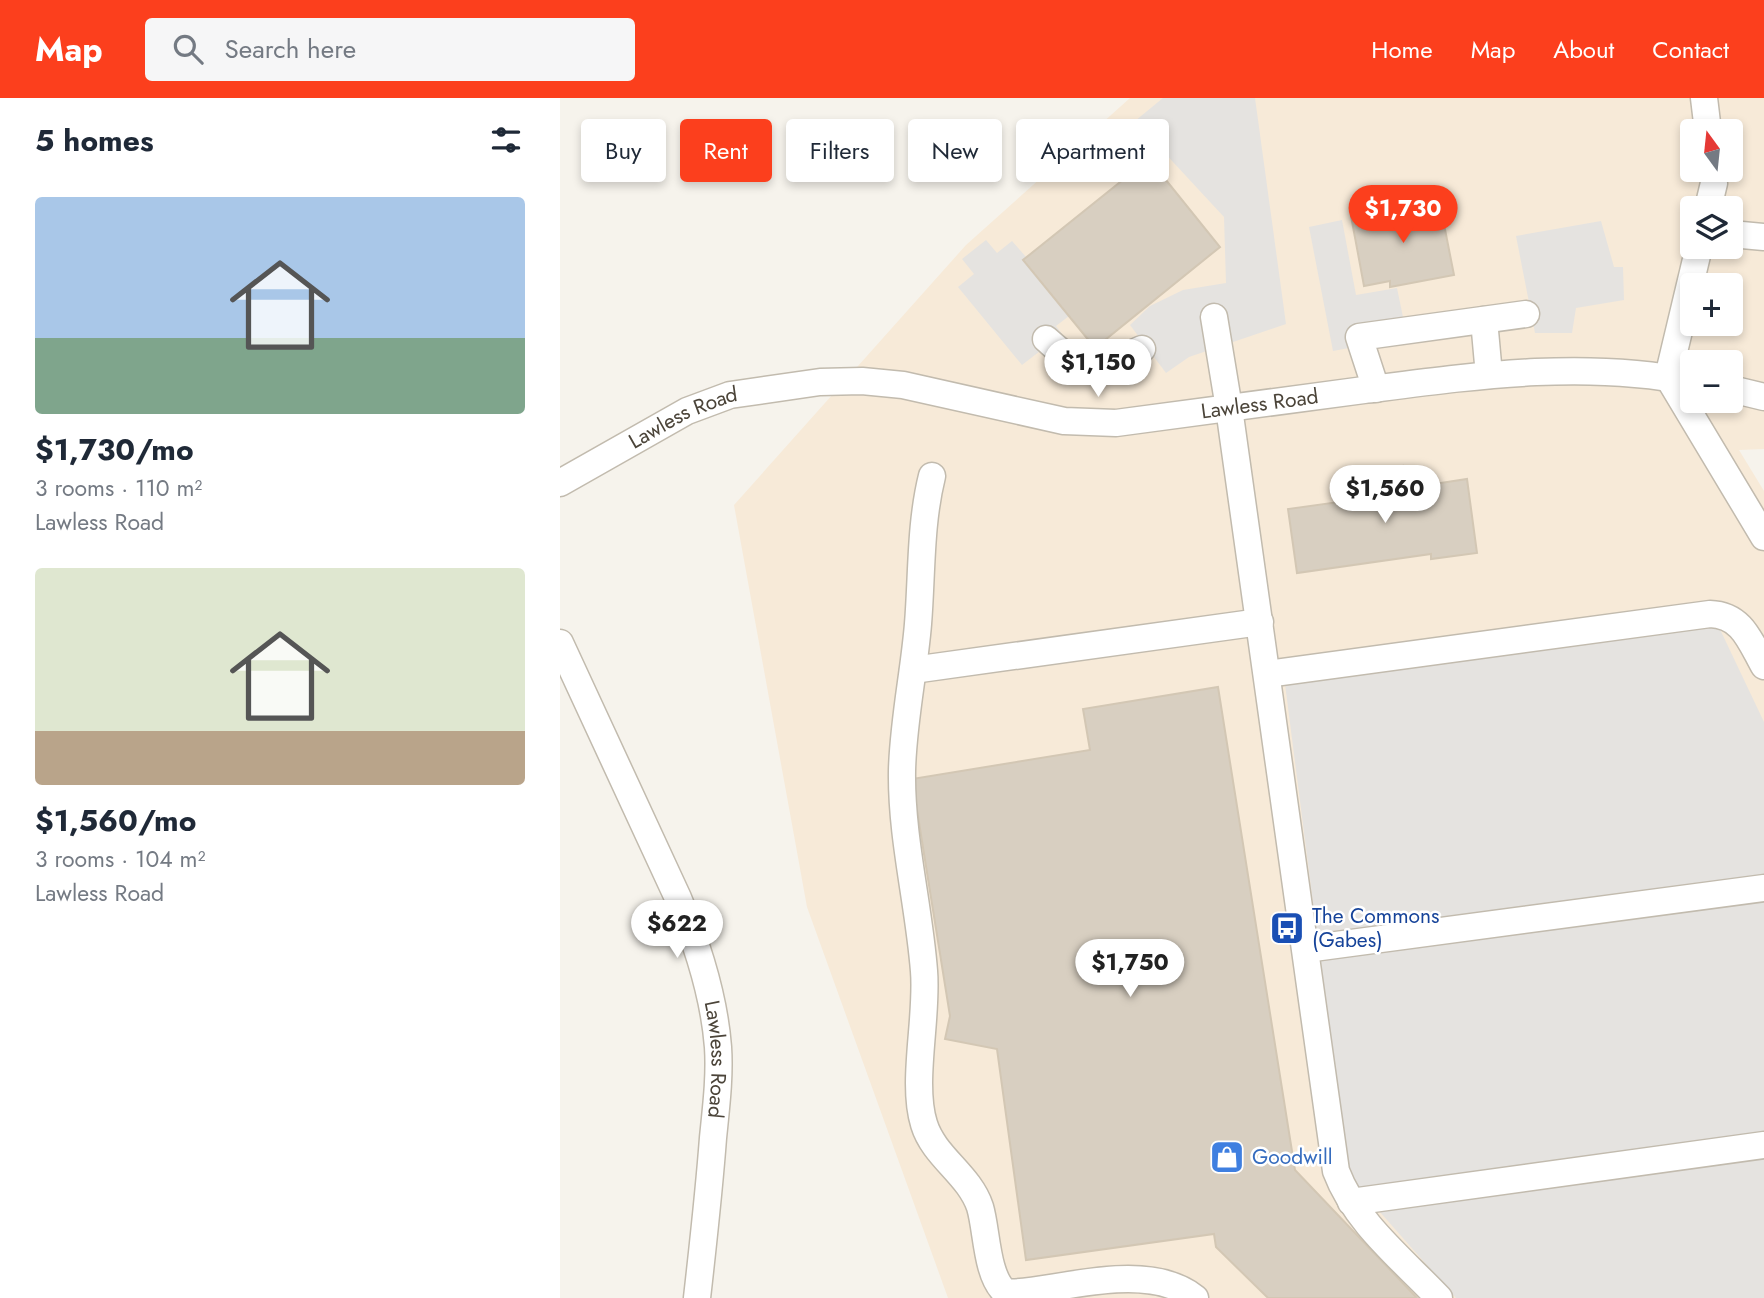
<!DOCTYPE html>
<meta charset="utf-8">
<style>
body{margin:0;font-family:Jost,sans-serif;background:#f6f6f7;color:#1f2937;height:100vh;display:flex;flex-direction:column;font-size:26px;white-space:nowrap}
*{box-sizing:border-box;margin:0}
p{font-size:23px;color:#747a83}
.icon{flex:none;width:38px;height:38px;fill:none;stroke:currentColor;stroke-width:2;stroke-linecap:round;stroke-linejoin:round}
.map{position:relative;flex:1;overflow:hidden}
.details{display:flex;flex-direction:column;background:#fff;width:560px}
.details>*{flex:none}
.banner{position:absolute;left:21px;top:21px;width:665px;height:63px;display:flex;gap:14px}
.needle{width:46px;rotate:345deg}
.controls{position:absolute;left:1120px;top:21px;display:grid;gap:14px}
.controls a{display:grid;place-items:center;width:63px;height:63px;border-radius:7px;background:#fff;box-shadow:0 4px 10px #0003;font-size:35px}
.price{position:absolute;translate:-50% -60px;padding:0 16px;border-radius:24px;background:#fff;color:#222;font-size:23px;line-height:46px;filter:drop-shadow(0 2px 4px #0008)}
.price::after{content:'';position:absolute;left:50%;top:42px;width:21px;height:16px;margin-left:-10px;background:inherit;clip-path:polygon(0 0,100% 0,50% 100%)}
.price.on{background:#fc3f1d;color:#fff}
ul{padding:0;list-style:none}
li{display:grid;align-content:center;gap:14px;height:371px;padding:0 35px}
li span{display:grid;place-items:center;height:217px;border-radius:7px;color:#555}
li>.icon{margin-inline-start:auto}
span .icon{width:126px;height:126px;fill:#fffc;stroke-width:1}
li b{font-size:30px}
h2{display:flex;justify-content:space-between;align-items:center;height:84px;padding:0 35px;font-size:30px}
.pill{padding:0 24px;border-radius:7px;background:#fff;box-shadow:0 4px 10px #0003;font-size:24px;line-height:63px}
.pill.on{background:#fc3f1d;color:#fff}
header{display:flex;align-items:center;gap:42px;box-sizing:border-box;height:98px;padding:0 35px;background:#fc3f1d;color:#fff}
header strong{font-size:33px}
nav{display:flex;gap:38px;margin-inline-start:auto;font-size:24px}
.search{width:490px;height:63px;background:#f6f6f7;display:flex;align-items:center;gap:18px;box-sizing:border-box;padding:0 24px;border-radius:7px;color:#747a83;font-size:26px}
main{display:flex;flex:1;min-height:0}
.map>svg:first-child{display:block}
.commercial{fill:#f7ead8;fill-rule:evenodd}
.parking{fill:#e5e3e0}
.building{fill:#d8cfc1;stroke:#d3c7b4;stroke-width:2}
.lines{fill:none;stroke-linecap:round;stroke-linejoin:round}
.minor-casing{stroke:#c2bbae;stroke-width:29}
.minor{stroke:#fff;stroke-width:26}
.labels{text-anchor:middle;stroke-width:5;stroke-linejoin:round;paint-order:stroke}
.street-label{font-size:21px;fill:#4b4439;stroke:#fff}
.transit-label{font-size:21px;fill:#164399;stroke:#fff;text-anchor:start}
.shop-label{font-size:21px;fill:#366cbe;stroke:#fff;text-anchor:start}
</style>
<header>
<strong>Map</strong>
<div class="search"><svg class="icon" aria-label="search" viewBox="0 0 24 24"><circle cx="10" cy="10" r="6"/><path d="M15 15l6 6"/></svg>Search here</div>
<nav><a>Home</a><a>Map</a><a>About</a><a>Contact</a></nav>
</header>
<main>
<section class="details">
<h2>5 homes<svg class="icon" aria-label="filters" viewBox="0 0 24 24"><path d="M4 7h16M4 17h16"/><circle cx="9" cy="7" r="2"/><circle cx="15" cy="17" r="2"/></svg></h2>
<ul>
<li><span style="background:linear-gradient(#a9c7e8 65%,#7fa58c 0)"><svg class="icon" aria-label="home" viewBox="0 0 24 24"><path d="M3 11l9-7 9 7M6 9v11h12V9"/></svg></span><div><b>$1,730/mo</b><p>3 rooms · 110 m²</p><p>Lawless Road</p></div></li>
<li><span style="background:linear-gradient(#dfe7d0 75%,#b9a48a 0)"><svg class="icon" aria-label="home" viewBox="0 0 24 24"><path d="M3 11l9-7 9 7M6 9v11h12V9"/></svg></span><div><b>$1,560/mo</b><p>3 rooms · 104 m²</p><p>Lawless Road</p></div></li>
</ul>
</section>
<div class="map">
<svg width="1204" height="1200" viewBox="0 0 1204 1200">
<rect width="100%" height="100%" fill="#f6f3ec"/>
<path class="commercial" d="M570 0H1204V351L1179 352 1204 393V1200H388L247 809 174 407 406 147ZM1132 33H1171V72H1132ZM1132 110H1171V149H1132ZM1132 187H1171V226H1132ZM1132 264H1171V303H1132Z"/>
<g class="parking">
<path d="M603 0H695L726 226 629 259 606 275 570 227 590 208 623 192 666 185 664 119 575 23Z"/>
<path d="M782 122 796 197 837 190 844 224 794 249 773 253 749 129Z"/>
<path d="M1041 123 1054 169H1063L1064 202 1016 210 1012 235H975L956 138Z"/>
<path d="M426 142 437 155 452 143 466 159 464 162 509 218 496 228 502 236 462 267 398 189 414 176 402 161Z"/>
<path d="M1157 525 1204 624V1200H896L788 1078 725 586Z"/>
</g>
<g class="building">
<path d="M589 61 660 149 535 250 463 162Z"/>
<path d="M879 101 894 177 830 189V183L804 188 791 118Z"/>
<path d="M843 368 847 395 862 392 861 388 907 381 917 455 871 461V456L737 475 728 411 808 400 805 374Z"/>
<path d="M658 589 735 1072 857 1200H708L656 1149 654 1136 466 1162 437 951 385 941 390 918 352 681 530 652 523 611Z"/>
</g>
<g class="lines">
<g class="minor-casing">
<g id="minor">
<path d="M1144 0 1148 33"/>
<path d="M1148 110 1154 85 1152 72"/>
<path d="M1171 136 1204 139"/>
<path d="M654 219 669 310 776 1073C795 1124 842 1161 879 1200"/>
<path d="M924 222 929 277"/>
<path d="M486 241C493 247 501 255 509 259 533 268 560 262 582 251"/>
<path d="M1108 279 1204 439"/>
<path d="M1108 279 1139 149"/>
<path d="M816 291 799 239 966 216"/>
<path d="M1171 291 1204 299"/>
<path d="M372 378C360 426 362 477 358 526 354 575 343 624 342 673 341 740 359 807 364 873 368 919 351 985 364 1026 374 1059 409 1076 420 1109 427 1132 426 1177 445 1194 477 1200 583 1158 635 1200"/>
<path id="s1" d="M0 385 127 313 170 297 260 284 302 283 343 287 504 323 556 325C638 314 721 303 804 292 913 278 1023 262 1132 284"/>
<path id="s2" d="M0 545 118 800C138 848 154 897 158 949 160 979 156 1010 153 1040 149 1094 143 1147 137 1200"/>
<path d="M353 572 700 524"/>
<path d="M707 576 1150 516C1182 517 1190 543 1204 568"/>
<path d="M746 851 1204 790"/>
<path d="M791 1104 1204 1047"/>
</g>
</g>
<use href="#minor" class="minor"/>
</g>
<defs>
<g id="bus-square" transform="scale(1.75)"><rect x="-9" y="-9" width="18" height="18" rx="4" fill="#1a4fb4" stroke="#fff"/><path d="M-5-6H5V4H4V6H2V4H-2V6H-4V4H-5ZM-3.5-4V0h7V-4ZM-3.5 1.2v1.5H-2V1.2ZM2 1.2v1.5H3.5V1.2Z" fill="#fff"/></g>
<g id="shop-square" transform="scale(1.75)"><rect x="-9" y="-9" width="18" height="18" rx="4" fill="#3f7fe0" stroke="#fff"/><path d="M-5-2.5h2.3a2.7 3.5 0 0 1 5.4 0H5L5.5 6h-11ZM-1.5-2.5h3a1.5 2.3 0 0 0-3 0Z" fill="#fff"/></g>
</defs>
<g fill-rule="evenodd">
<use href="#bus-square" x="727" y="830"/>
<use href="#shop-square" x="667" y="1059"/>
</g>
<g class="labels">
<g class="street-label">
<text dy="7" stroke="none"><textPath href="#s1" startOffset="728">Lawless Road</textPath></text>
<text dy="7" stroke="none"><textPath href="#s1" startOffset="140">Lawless Road</textPath></text>
<text dy="7" stroke="none"><textPath href="#s2" startOffset="448">Lawless Road</textPath></text>
</g>
<g class="transit-label">
<text x="752" y="825">The Commons<tspan x="752" dy="24">(Gabes)</tspan></text>
</g>
<g class="shop-label">
<text x="692" y="1066">Goodwill</text>
</g>
</g>
</svg>
<div class="controls">
<a><svg class="needle" viewBox="-14 -14 28 28"><path d="M0-13l5 13h-10z" fill="#e53935"/><path d="M0 13l5-13h-10z" fill="#747a83"/></svg></a>
<a><svg class="icon" aria-label="layers" viewBox="0 0 24 24"><path d="M12 4l9 5-9 5-9-5zM3 14l9 5 9-5"/></svg></a>
<a>+</a>
<a>−</a>
</div>
<b class="price on" style="left:843px;top:147px">$1,730</b>
<b class="price" style="left:538px;top:301px">$1,150</b>
<b class="price" style="left:825px;top:427px">$1,560</b>
<b class="price" style="left:117px;top:862px">$622</b>
<b class="price" style="left:570px;top:901px">$1,750</b>
<div class="banner">
<a class="pill">Buy</a>
<a class="pill on">Rent</a>
<a class="pill">Filters</a>
<a class="pill">New</a>
<a class="pill">Apartment</a>
</div>
</div>
</main>
